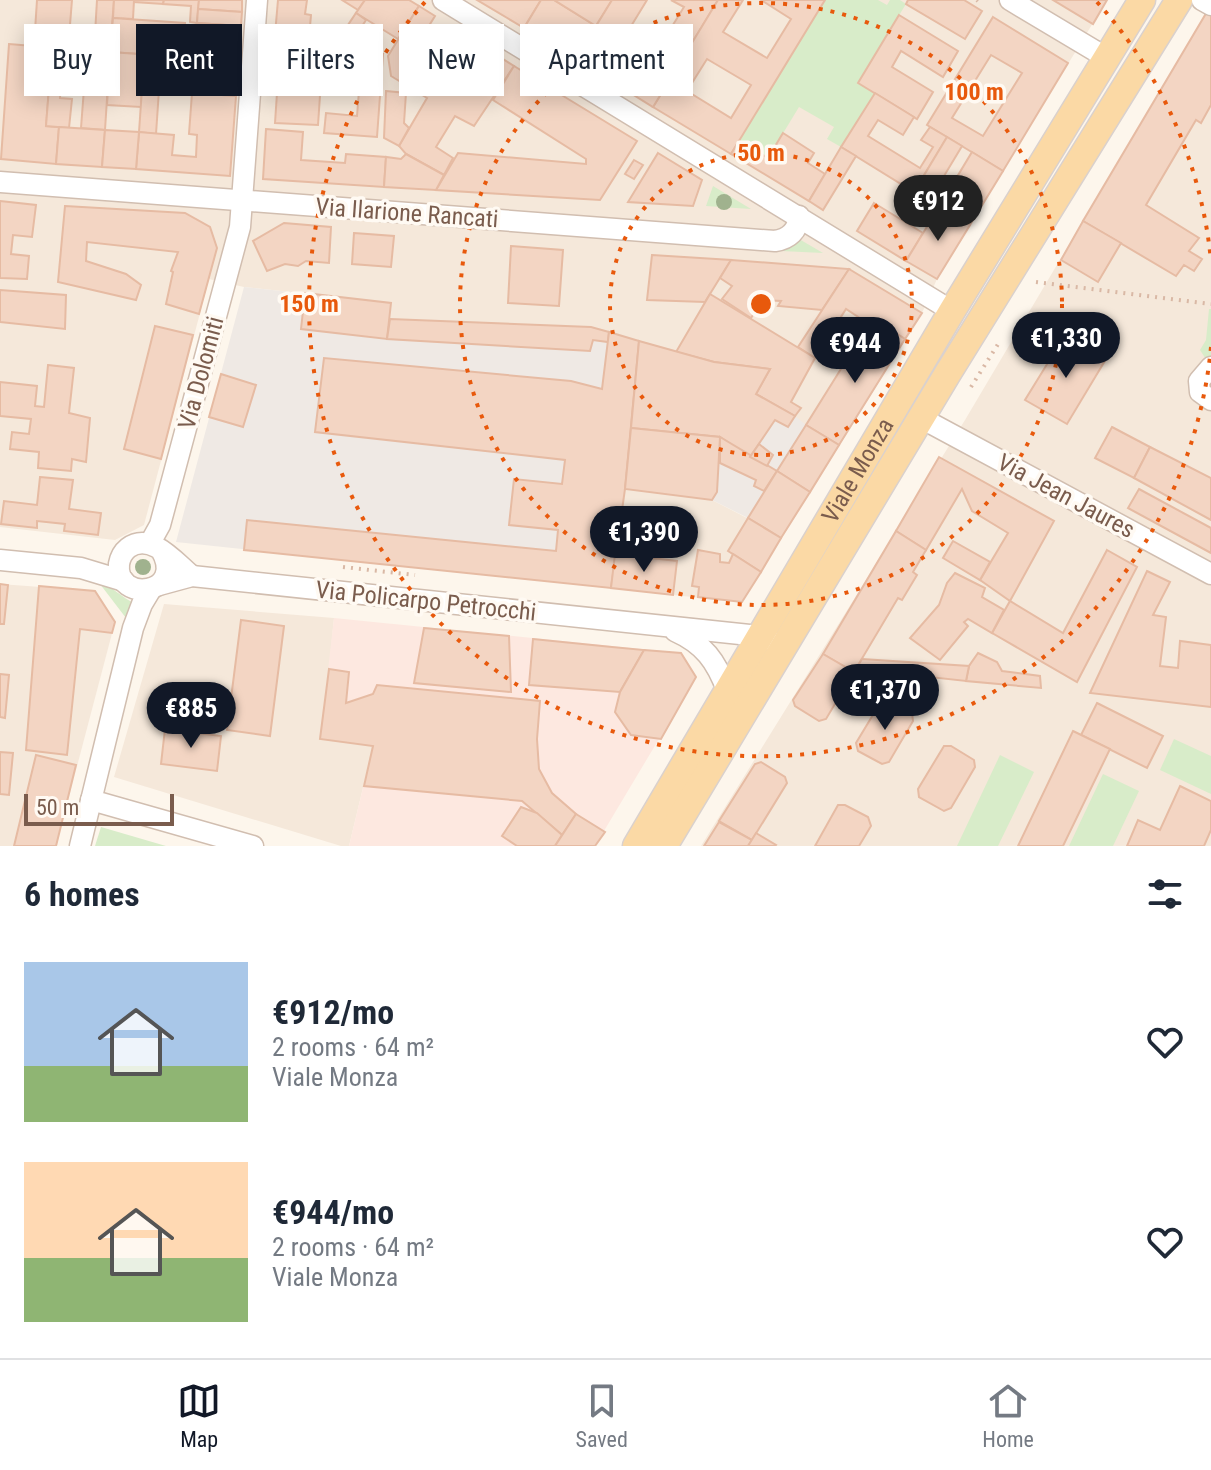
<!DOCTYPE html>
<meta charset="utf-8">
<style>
body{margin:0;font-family:"Roboto Condensed",sans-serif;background:#f6f6f7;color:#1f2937;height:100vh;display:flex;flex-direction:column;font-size:30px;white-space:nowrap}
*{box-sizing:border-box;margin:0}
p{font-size:26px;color:#747a83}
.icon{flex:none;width:44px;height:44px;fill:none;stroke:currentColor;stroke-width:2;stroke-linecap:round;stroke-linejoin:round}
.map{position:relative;height:846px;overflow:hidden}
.sheet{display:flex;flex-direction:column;background:#fff;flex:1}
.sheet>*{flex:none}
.banner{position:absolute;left:24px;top:24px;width:800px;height:72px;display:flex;gap:16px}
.scale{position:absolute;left:24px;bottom:20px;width:150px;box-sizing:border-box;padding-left:8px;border:4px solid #7a5c4d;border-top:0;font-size:22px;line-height:28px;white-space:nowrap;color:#7a5c4d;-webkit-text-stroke:6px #fffaf3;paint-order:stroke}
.price{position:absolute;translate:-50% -68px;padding:0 18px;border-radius:28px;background:#111827;color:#fff;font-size:26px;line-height:52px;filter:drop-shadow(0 2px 4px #0008)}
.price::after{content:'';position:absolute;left:50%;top:48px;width:24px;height:18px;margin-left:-12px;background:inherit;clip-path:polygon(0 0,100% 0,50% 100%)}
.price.current{background:#222;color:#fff}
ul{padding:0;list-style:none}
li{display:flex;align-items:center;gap:24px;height:200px;padding:0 24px}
li span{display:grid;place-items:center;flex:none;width:224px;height:160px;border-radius:0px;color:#555}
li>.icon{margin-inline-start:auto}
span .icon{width:96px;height:96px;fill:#fffc;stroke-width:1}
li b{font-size:34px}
h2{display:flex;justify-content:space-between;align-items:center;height:96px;padding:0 24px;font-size:34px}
.tag{padding:0 28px;border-radius:0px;background:#fff;box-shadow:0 4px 20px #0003;font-size:28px;line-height:72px}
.tag.current{background:#111827;color:#fff}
.tabs{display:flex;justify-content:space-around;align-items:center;height:112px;border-top:2px solid #e0e1e3;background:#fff;font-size:22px;color:#747a83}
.tabs a{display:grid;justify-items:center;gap:4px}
.tabs .current{color:#111827}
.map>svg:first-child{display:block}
.residential{fill:#f5e8da}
.commercial{fill:#fde8e0}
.industrial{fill:#efe9e4}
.green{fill:#d8ecc9}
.building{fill:#f3d5c3;stroke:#e6bba3;stroke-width:2;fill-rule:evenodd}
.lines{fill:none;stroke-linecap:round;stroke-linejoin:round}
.minor-casing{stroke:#d1beb0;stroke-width:23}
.major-casing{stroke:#dad1cd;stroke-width:29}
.path{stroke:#d9b8a5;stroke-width:4;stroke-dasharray:2 6;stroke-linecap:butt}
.minor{stroke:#fff;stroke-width:20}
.major{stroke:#fbd9a5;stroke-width:26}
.tree{fill:#a0b28e}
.ring{fill:none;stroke:#e8590c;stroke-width:4;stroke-dasharray:4 8}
.labels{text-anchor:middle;stroke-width:7;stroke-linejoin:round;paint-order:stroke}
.street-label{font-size:24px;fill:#7a5c4d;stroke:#fffaf3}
.centre{fill:#e8590c;stroke:#fffaf3;stroke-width:4}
.ring-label{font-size:24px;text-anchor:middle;font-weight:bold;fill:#e8590c;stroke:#fffaf3;stroke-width:7;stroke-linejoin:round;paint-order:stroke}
</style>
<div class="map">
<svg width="1211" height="846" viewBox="0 0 1211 846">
<rect width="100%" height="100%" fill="#fdf6ec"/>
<g class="residential">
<path d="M0 0H1107L937 279 922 313 742 602 673 595 615 554 625 489 712 500 747 518 676 352 591 327 390 319 391 303 244 287 209 279 144 525 115 540 0 527Z"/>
<path d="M1211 5V846H701L965 420Z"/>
<path d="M0 584 95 591 115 622 56 846H0Z"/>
<path d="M164 604 334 618 329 669 373 746 349 846H341L114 777Z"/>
</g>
<path class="commercial" d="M334 618 681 653 696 677 595 846H349L373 746 320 739Z"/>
<path class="industrial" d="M244 287 391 303 390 319 591 327 676 352 795 416 806 425 748 518 712 500 625 489 611 588 176 542Z"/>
<g class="green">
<path d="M825 0H878L887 5 890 0H900L906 4 858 82 875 93 841 147 827 139 834 127 799 107 768 158 739 141Z"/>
<path d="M713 186 751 209 706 206Z"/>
<path d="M799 239 823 253 781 251Z"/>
<path d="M1209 309H1211V367L1200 350 1206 340Z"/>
<path d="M100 584C113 586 122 598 134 603L129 619 126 618Z"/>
<path d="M1174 739 1211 756V794L1160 770Z"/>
<path d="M1000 755 1034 772 998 846H957Z"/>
<path d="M1103 774 1139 791 1113 846H1069Z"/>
<path d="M101 827 166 846H95Z"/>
</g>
<g class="building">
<path d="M37 0H72L68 49 34 46Z"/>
<path d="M97 0H114L110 52 94 51Z"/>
<path d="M114 0H134L133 19 113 18Z"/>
<path d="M134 0H164L163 4 134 2Z"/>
<path d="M164 0H199L197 23 190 22 191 6 163 4Z"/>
<path d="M199 0H242V12L198 9Z"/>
<path d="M278 0H307L305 14 311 15 308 49 274 46Z"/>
<path d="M342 0H365L358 10Z"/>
<path d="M365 0H409L419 6 398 39 356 13Z"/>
<path d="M477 0H541L524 28Z"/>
<path d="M541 0H554L596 26 576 59 524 28Z"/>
<path d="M554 0H612L596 26Z"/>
<path d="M612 0H647L622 41 596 26Z"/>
<path d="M671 0H718L674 73 652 59 684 7Z"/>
<path d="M718 0H743L723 32 767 58 791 19 761 0H825L731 154 653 107ZM707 59 751 85 731 118 687 91Z"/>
<path d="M908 0H964L982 11 965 39 906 4Z"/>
<path d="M1053 0H1107L1093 24Z"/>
<path d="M1211 5V105L1201 123 1196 120 1146 205 1199 238 1189 251 1202 259 1194 271 1184 265 1176 276 1083 221Z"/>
<path d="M419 6 435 16 417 45 476 81 495 54 514 66 474 126 455 116 436 147 453 158 444 175 406 154 399 146 427 98 391 76 388 56Z"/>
<path d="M198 9 242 12 241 26 197 23Z"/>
<path d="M356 13 366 20 357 34 346 28Z"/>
<path d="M899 15 958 51 943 77 901 51 892 67 933 92 917 119 858 83Z"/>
<path d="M993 17 1068 63 1003 171 927 125ZM991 55 1022 73 983 136 952 118Z"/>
<path d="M113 18 185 23 183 57 110 52Z"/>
<path d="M197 23 241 26 238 61 195 58Z"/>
<path d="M596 26 674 73 653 107 576 59Z"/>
<path d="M9 44 68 49 66 76 50 75 46 126 59 127 56 164 1 159Z"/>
<path d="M68 49 110 52 105 130 81 128 86 62 67 61Z"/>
<path d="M308 49 362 53 361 69 307 65Z"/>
<path d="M110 52 152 55 149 90 142 89 141 107 107 105Z"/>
<path d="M362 53 383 54 377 137 324 133 326 113 357 116Z"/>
<path d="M195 58 238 61 236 96 192 93Z"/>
<path d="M67 61H75L73 85 61 83 60 98 72 99 69 128 46 126 50 75 66 76Z"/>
<path d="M514 66 637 141 600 200 436 190 458 153 586 164V159L493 100Z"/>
<path d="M278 78 321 81 318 125 275 123Z"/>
<path d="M142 89 159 90 156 134 139 132Z"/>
<path d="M386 91 406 93 404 123 409 128 399 146 384 138Z"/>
<path d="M192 93 236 96 230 176 136 169 139 132 174 135 172 155 196 157 197 135 189 134Z"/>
<path d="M875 93 914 117 903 135 878 120 868 136 920 168 933 147 921 140 930 127 947 137 914 192 841 147Z"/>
<path d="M59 127 105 130 102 167 56 164Z"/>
<path d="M266 129 303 132 301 160 345 163 346 154 386 157 384 187 263 179Z"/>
<path d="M105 130 139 132 136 169 102 167Z"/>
<path d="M783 133 814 153 808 163 825 174 809 201 731 154 739 141 768 158Z"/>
<path d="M947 137 962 146 929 201 914 192Z"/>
<path d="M841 147 856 156 823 210 809 201Z"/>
<path d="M972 152 1003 171 970 225 939 207Z"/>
<path d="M658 153 702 180 693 206 628 202Z"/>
<path d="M406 154 444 175 436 190 384 187 386 157 401 159Z"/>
<path d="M634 160 643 165 634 179 625 174Z"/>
<path d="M0 201 36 205 32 237 13 235 11 254 29 256 27 279 0 278Z"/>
<path d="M874 203 923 233 906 261 857 231Z"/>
<path d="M65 206 185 213 210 227 217 248 199 314 166 304 173 272 171 271 178 252 87 242 86 261 126 274 141 285 136 300 58 282Z"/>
<path d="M939 207 970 225 937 279 906 261Z"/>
<path d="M1083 221 1121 243 1098 282 1061 260Z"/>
<path d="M284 223 331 227 329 263 306 261 298 266 285 264 267 271 253 241Z"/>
<path d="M354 233 394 236 391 267 352 264Z"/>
<path d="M511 246 563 250 559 306 508 303Z"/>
<path d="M652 255 716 259 731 260 705 302 647 300Z"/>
<path d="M731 260 849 269 822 310 778 306 781 301 762 300 751 318 722 299 732 286 720 278Z"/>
<path d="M849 269 922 313 905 339 891 330 881 332 846 309 815 358 798 347Z"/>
<path d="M0 290 66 295 65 329 0 322Z"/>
<path d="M305 293 391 303 387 339 301 329Z"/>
<path d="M710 294 815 358 791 402 801 408 795 416 756 394 770 369 714 362 676 352Z"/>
<path d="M390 319 591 327 609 332 608 342 593 340 590 351 387 339Z"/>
<path d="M155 326 193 335 161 459 124 449Z"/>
<path d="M891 330 905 339 839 445 806 425 864 332 876 339 881 332Z"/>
<path d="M609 332 639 341 625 489 611 588 244 550 247 520 556 551 558 530 509 525 514 479 562 484 565 460 315 432 324 358 571 381 602 389Z"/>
<path d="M1065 335 1106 359 1067 424 1025 400Z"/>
<path d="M639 341 714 362 770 369 756 394 795 416 788 427 775 420 750 457 720 437 631 428Z"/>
<path d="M48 365 74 368 69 413 90 418 86 462 72 459 71 471 38 468 39 452 10 449 12 432 29 434 31 419 0 416V382L37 386 35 406 44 407Z"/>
<path d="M221 374 256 385 243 427 209 417Z"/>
<path d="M806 425 839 445 810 492 777 471Z"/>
<path d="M1112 427 1150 447 1134 478 1095 458Z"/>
<path d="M631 428 720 437 717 492 712 500 625 489Z"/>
<path d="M720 437 777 471 764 491 754 486 756 480 720 463Z"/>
<path d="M759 444 773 455 767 466 750 457Z"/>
<path d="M1150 447 1211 478V520L1134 478Z"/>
<path d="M939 457 1054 521 1010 601 980 580 1008 533 972 511 962 489 926 550 896 531Z"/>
<path d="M777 471 810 492 781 538 748 518Z"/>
<path d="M40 477 73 480 69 509 101 513 98 535 64 531 65 524 37 521V528L1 524 4 501 37 505Z"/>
<path d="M1139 489 1211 528V553L1128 508Z"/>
<path d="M748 518 781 538 761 572 728 551Z"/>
<path d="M896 531 926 550 913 572 917 575 902 600 898 598 854 672 823 654Z"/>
<path d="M953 541 990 562 980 580 943 558Z"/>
<path d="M698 550 720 554V562L729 563 733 554 761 572 742 602 698 597 699 587 692 586Z"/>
<path d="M1107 550 1137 567 1077 682 992 633 1010 601 1063 633Z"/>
<path d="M615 554 677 561 673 595 611 588Z"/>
<path d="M1147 571 1170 582 1153 615 1166 617 1160 666 1178 668 1180 641 1211 645V707L1090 693Z"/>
<path d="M955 573 985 588 982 597 1004 610 992 633 968 619 964 622 968 626 940 660 910 638 939 605 947 583Z"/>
<path d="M0 584 8 585 4 624H0Z"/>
<path d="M39 586 95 591 115 622 112 633 80 629 67 755 26 750Z"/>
<path d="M241 620 284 626 270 736 227 730Z"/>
<path d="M424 628 509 636 511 692 414 683Z"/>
<path d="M533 639 612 647 644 650 620 692 529 685Z"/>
<path d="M644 650 681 653 696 677 661 739 631 735 615 712 620 692Z"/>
<path d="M978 653 997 662 1002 671 1040 676 1041 688 966 681 969 666Z"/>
<path d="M823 654 854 672 826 719 819 721 795 706 793 700Z"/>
<path d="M862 659 969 666 966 681 856 669Z"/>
<path d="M329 669 349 672 346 703 373 694 377 685 540 701 537 739 539 769 552 793 576 814 562 835 522 801 364 786 373 746 320 739Z"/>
<path d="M0 674 9 675 5 718 0 717Z"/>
<path d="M890 699 912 713 913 721 889 762 882 764 858 751 856 743 882 700Z"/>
<path d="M1097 703 1163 736 1147 768 1081 735Z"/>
<path d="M165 729 221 736 217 771 161 764Z"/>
<path d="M1073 731 1110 749 1063 846H1018Z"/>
<path d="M944 746H951L974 760 975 767 951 808 944 811 919 797 918 789Z"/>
<path d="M0 752 13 753 9 795 0 794Z"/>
<path d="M36 755 76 765 56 846H14Z"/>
<path d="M761 762 785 777 787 783 752 840 719 821 755 764Z"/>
<path d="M1180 786 1211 801V830L1204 846H1127L1138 820 1160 830Z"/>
<path d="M838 805H845L868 817 871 826 859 846H815Z"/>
<path d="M521 807 537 813 562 835 555 846H517L502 836Z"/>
<path d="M576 814 605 832 595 846H555Z"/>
<path d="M719 822 752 840 748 846H704Z"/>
<path d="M756 833 776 845 775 846H748Z"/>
</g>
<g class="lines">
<g class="minor-casing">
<g id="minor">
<path d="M443 0 952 311"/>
<path d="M1010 0 1107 58"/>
<path d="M1202 0 1211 5"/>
<path d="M0 182 775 241C789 239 798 231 799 216"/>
<path d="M1211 367 1199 381 1200 392 1211 400"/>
<path d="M921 418 1211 574"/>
<path d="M150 543 160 525 240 227 257 0"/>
<path d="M161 550C187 595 115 604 119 564 120 558 123 552 128 548 151 531 176 563 192 576"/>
<path d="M0 560 81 568 124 581"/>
<path d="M159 585 192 576 759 636 769 640"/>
<path d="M675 631C704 644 716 661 727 690"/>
<path d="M91 800 253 846"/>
<path d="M80 846 133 628 142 604 151 589"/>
</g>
</g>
<g class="major-casing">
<g id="major">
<path id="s1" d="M636 846 952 311 1142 0"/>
<path d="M664 846 948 373 1179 0"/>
</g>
</g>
<g class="path">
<path d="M977 0 978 1"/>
<path d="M1036 282 1211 304"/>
<path d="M971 387 1000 341"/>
<path d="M343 567 415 575"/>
</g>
<use href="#minor" class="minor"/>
<use href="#major" class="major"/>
</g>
<g class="tree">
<circle cx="441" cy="40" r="8"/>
<circle cx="472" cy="57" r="8"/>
<circle cx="724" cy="202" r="8"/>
<circle cx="143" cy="567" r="8"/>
</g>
<g class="ring">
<circle cx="761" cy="304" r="151"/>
<circle cx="761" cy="304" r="301"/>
<path d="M1211 347A452 452 0 1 1 425 2M1097 2A452 452 0 0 1 1211 261"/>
</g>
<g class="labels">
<g class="street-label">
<text transform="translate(407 213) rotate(4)" y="8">Via Ilarione Rancati</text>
<text transform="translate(201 373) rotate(-75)" y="8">Via Dolomiti</text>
<text dy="8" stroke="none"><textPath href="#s1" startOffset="436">Viale Monza</textPath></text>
<text transform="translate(1066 496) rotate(28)" y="8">Via Jean Jaures</text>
<text transform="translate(426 601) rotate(6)" y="8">Via Policarpo Petrocchi</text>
</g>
</g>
<circle cx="761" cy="304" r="12" class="centre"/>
<g class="ring-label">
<text x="974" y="100">100 m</text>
<text x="761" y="161">50 m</text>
<text x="309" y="312">150 m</text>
</g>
</svg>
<div class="scale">50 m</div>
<b class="price current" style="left:938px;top:243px">€912</b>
<b class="price" style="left:1066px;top:380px">€1,330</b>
<b class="price" style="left:855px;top:385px">€944</b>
<b class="price" style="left:644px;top:574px">€1,390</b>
<b class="price" style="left:885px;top:732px">€1,370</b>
<b class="price" style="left:191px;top:750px">€885</b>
<div class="banner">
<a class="tag">Buy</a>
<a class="tag current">Rent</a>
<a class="tag">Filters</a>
<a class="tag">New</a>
<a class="tag">Apartment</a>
</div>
</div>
<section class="sheet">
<h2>6 homes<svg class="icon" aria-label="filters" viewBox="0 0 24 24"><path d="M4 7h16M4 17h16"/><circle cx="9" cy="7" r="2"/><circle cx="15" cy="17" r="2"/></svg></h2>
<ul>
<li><span style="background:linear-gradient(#a9c7e8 65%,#8fb573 0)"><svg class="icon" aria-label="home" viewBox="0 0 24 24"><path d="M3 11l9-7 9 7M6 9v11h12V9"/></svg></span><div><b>€912/mo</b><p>2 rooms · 64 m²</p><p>Viale Monza</p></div><svg class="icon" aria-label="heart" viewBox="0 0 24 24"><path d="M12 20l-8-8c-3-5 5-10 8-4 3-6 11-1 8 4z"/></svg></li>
<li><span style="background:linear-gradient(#ffd9b3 60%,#8fb573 0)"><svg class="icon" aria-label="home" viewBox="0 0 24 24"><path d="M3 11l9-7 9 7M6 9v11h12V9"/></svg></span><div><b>€944/mo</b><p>2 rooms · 64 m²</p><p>Viale Monza</p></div><svg class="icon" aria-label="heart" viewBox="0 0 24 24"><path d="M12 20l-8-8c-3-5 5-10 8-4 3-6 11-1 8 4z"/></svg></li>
</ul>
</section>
<nav class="tabs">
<a class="current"><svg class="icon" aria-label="map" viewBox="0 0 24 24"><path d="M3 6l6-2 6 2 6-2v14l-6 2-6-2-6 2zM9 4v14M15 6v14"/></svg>Map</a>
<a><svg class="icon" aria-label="saved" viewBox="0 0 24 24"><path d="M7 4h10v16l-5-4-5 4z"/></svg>Saved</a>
<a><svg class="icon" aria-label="home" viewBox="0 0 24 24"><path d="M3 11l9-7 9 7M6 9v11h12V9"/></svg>Home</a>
</nav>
